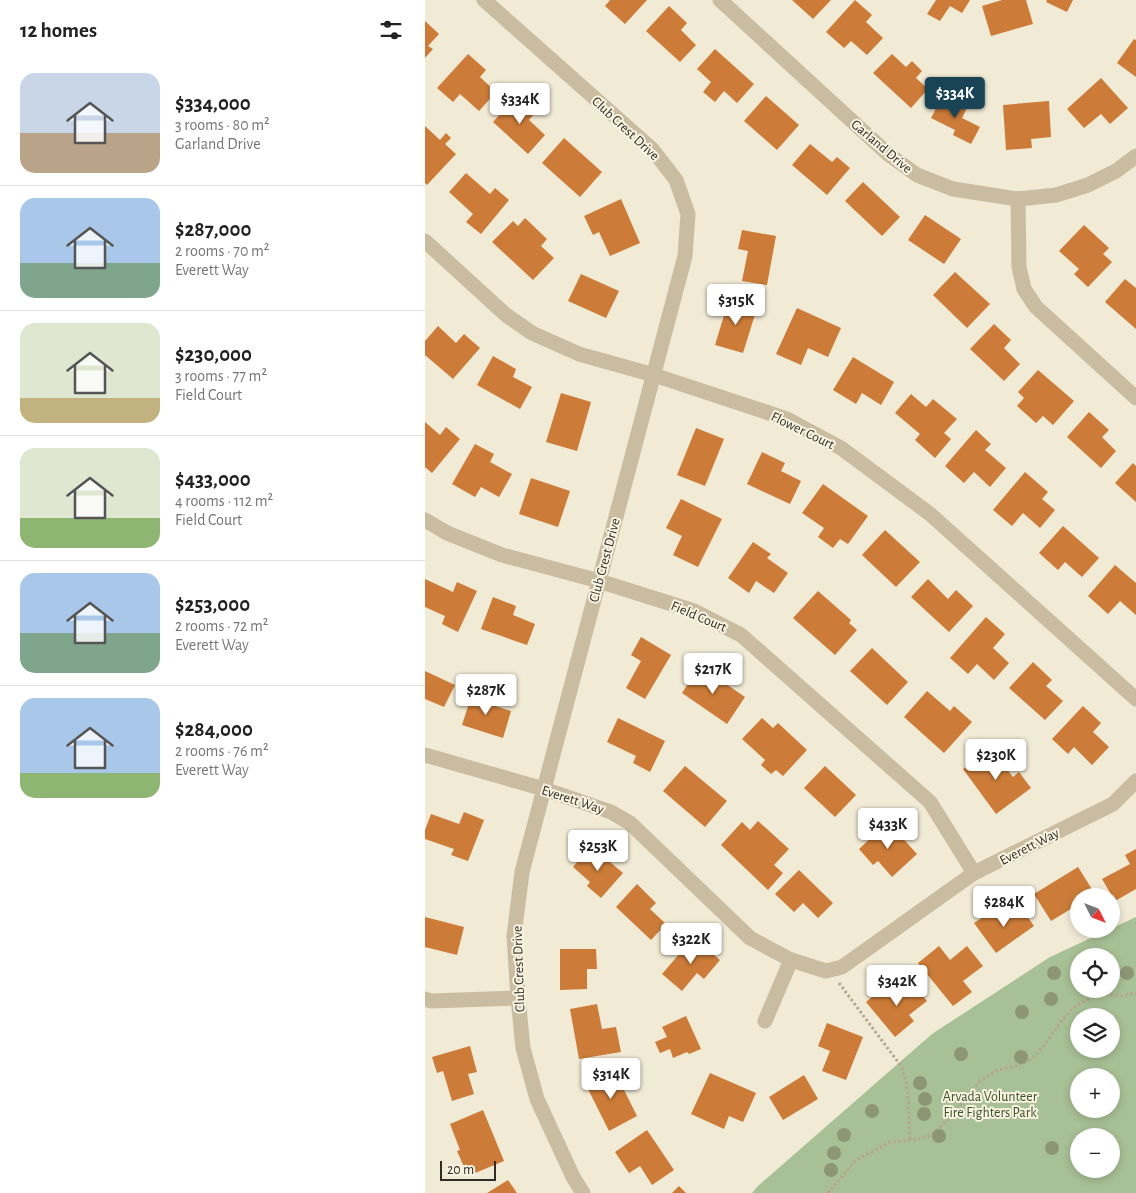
<!DOCTYPE html>
<meta charset="utf-8">
<style>
body{margin:0;font-family:"Alegreya Sans",sans-serif;background:#f2f2f2;color:#222;height:100vh;display:flex;flex-direction:column;font-size:19px;white-space:nowrap}
*{box-sizing:border-box;margin:0}
p{font-size:16px;color:#767676}
.icon{flex:none;width:28px;height:28px;fill:none;stroke:currentColor;stroke-width:2;stroke-linecap:round;stroke-linejoin:round}
.map{position:relative;flex:1;overflow:hidden}
.details{display:flex;flex-direction:column;background:#fff;width:425px}
.details>*{flex:none}
.needle{width:32px;rotate:132deg}
.controls{position:absolute;left:645px;top:888px;display:grid;gap:10px}
.controls a{display:grid;place-items:center;width:50px;height:50px;border-radius:50%;background:#fff;box-shadow:0 2px 8px #0003;font-size:25px}
.scale{position:absolute;left:15px;bottom:12px;width:56px;box-sizing:border-box;padding-left:5px;border:2px solid #332c24;border-top:0;font-size:14px;line-height:18px;white-space:nowrap;color:#332c24;-webkit-text-stroke:4px #f9f3e1;paint-order:stroke}
.price{position:absolute;translate:-50% -42px;padding:0 11px;border-radius:5px;background:#fff;color:#222;font-size:16px;line-height:32px;filter:drop-shadow(0 1px 2px #0008)}
.price::after{content:'';position:absolute;left:50%;top:30px;width:15px;height:11px;margin-left:-8px;background:inherit;clip-path:polygon(0 0,100% 0,50% 100%)}
.price.on{background:#184456;color:#fff}
ul{padding:0;list-style:none}
li{display:flex;align-items:center;gap:15px;height:125px;padding:0 20px}
li+li{border-top:1px solid #e0e0e0}
li span{display:grid;place-items:center;flex:none;width:140px;height:100px;border-radius:15px;color:#555}
li>.icon{margin-inline-start:auto}
span .icon{width:60px;height:60px;fill:#fffc;stroke-width:1}
li b{font-size:21px}
h2{display:flex;justify-content:space-between;align-items:center;height:60px;padding:0 20px;font-size:21px}
main{display:flex;flex:1;min-height:0}
.map>svg:first-child{display:block}
.green{fill:#a8c095;fill-rule:evenodd}
.building{fill:#cc7c38}
.lines{fill:none;stroke-linecap:round;stroke-linejoin:round}
.path{stroke:#b5a68b;stroke-width:3;stroke-dasharray:2.5 2.5;stroke-linecap:butt}
.minor{stroke:#c9bca1;stroke-width:15}
.tree{fill:#8c9675}
.labels{text-anchor:middle;stroke-width:4;stroke-linejoin:round;paint-order:stroke}
.street-label{font-size:14px;fill:#332c24;stroke:#f9f3e1}
.park-label{font-size:14px;fill:#395227;stroke:#f9f3e1}
</style>
<main>
<section class="details">
<h2>12 homes<svg class="icon" aria-label="filters" viewBox="0 0 24 24"><path d="M4 7h16M4 17h16"/><circle cx="9" cy="7" r="2"/><circle cx="15" cy="17" r="2"/></svg></h2>
<ul>
<li><span style="background:linear-gradient(#c9d6e8 60%,#b9a48a 0)"><svg class="icon" aria-label="home" viewBox="0 0 24 24"><path d="M3 11l9-7 9 7M6 9v11h12V9"/></svg></span><div><b>$334,000</b><p>3 rooms · 80 m²</p><p>Garland Drive</p></div></li>
<li><span style="background:linear-gradient(#a9c7e8 65%,#7fa58c 0)"><svg class="icon" aria-label="home" viewBox="0 0 24 24"><path d="M3 11l9-7 9 7M6 9v11h12V9"/></svg></span><div><b>$287,000</b><p>2 rooms · 70 m²</p><p>Everett Way</p></div></li>
<li><span style="background:linear-gradient(#dfe7d0 75%,#c2b280 0)"><svg class="icon" aria-label="home" viewBox="0 0 24 24"><path d="M3 11l9-7 9 7M6 9v11h12V9"/></svg></span><div><b>$230,000</b><p>3 rooms · 77 m²</p><p>Field Court</p></div></li>
<li><span style="background:linear-gradient(#dfe7d0 70%,#8fb573 0)"><svg class="icon" aria-label="home" viewBox="0 0 24 24"><path d="M3 11l9-7 9 7M6 9v11h12V9"/></svg></span><div><b>$433,000</b><p>4 rooms · 112 m²</p><p>Field Court</p></div></li>
<li><span style="background:linear-gradient(#a9c7e8 60%,#7fa58c 0)"><svg class="icon" aria-label="home" viewBox="0 0 24 24"><path d="M3 11l9-7 9 7M6 9v11h12V9"/></svg></span><div><b>$253,000</b><p>2 rooms · 72 m²</p><p>Everett Way</p></div></li>
<li><span style="background:linear-gradient(#a9c7e8 75%,#8fb573 0)"><svg class="icon" aria-label="home" viewBox="0 0 24 24"><path d="M3 11l9-7 9 7M6 9v11h12V9"/></svg></span><div><b>$284,000</b><p>2 rooms · 76 m²</p><p>Everett Way</p></div></li>
</ul>
</section>
<div class="map">
<svg width="711" height="1193" viewBox="0 0 711 1193">
<rect width="100%" height="100%" fill="#f1ead5"/>
<path class="green" d="M711 917V1193H327L333 1186 507 1034 625 957ZM654 956H686V989H654ZM654 1016H686V1049H654ZM654 1076H686V1109H654ZM654 1136H686V1169H654Z"/>
<g class="building">
<path d="M185 0H222L200 24 180 6Z"/>
<path d="M367 0H406L388 19Z"/>
<path d="M430 0 447 15 441 22 458 38 442 55 426 41 419 48 401 32Z"/>
<path d="M511 0H545L537 13 525 6 515 21 502 14Z"/>
<path d="M577 0H601L608 24 566 36 557 6Z"/>
<path d="M622 0H648L642 12 621 2Z"/>
<path d="M244 6 262 23 256 30 271 45 255 62 221 31Z"/>
<path d="M0 21 14 34 3 46 8 49 0 58Z"/>
<path d="M709 39 711 40V77L692 63Z"/>
<path d="M290 49 329 84 312 103 299 91 290 102 278 92 286 82 272 69Z"/>
<path d="M43 54 61 70 55 77 71 92 54 111 35 94 28 102 12 88Z"/>
<path d="M467 54 481 67 487 61 497 71 491 78 503 89 486 108 448 73Z"/>
<path d="M676 78 703 108 685 124 676 114 659 128 642 109Z"/>
<path d="M518 95 542 108 537 118 555 127 546 144 528 135 530 130 506 118Z"/>
<path d="M92 96 110 113 104 120 120 135 103 154 68 122Z"/>
<path d="M341 96 374 125 352 150 319 121Z"/>
<path d="M624 101 626 137 606 139 607 148 581 150 578 105Z"/>
<path d="M0 126 15 140 21 133 26 138 20 144 31 154 2 185 0 183Z"/>
<path d="M139 138 177 172 155 197 117 163Z"/>
<path d="M385 144 407 162 412 157 425 168 402 195 367 165Z"/>
<path d="M41 173 65 194 70 188 84 200 56 234 41 222 48 214 24 192Z"/>
<path d="M438 182 475 217 457 236 420 201Z"/>
<path d="M196 199 215 243 185 256 174 232 168 235 159 216Z"/>
<path d="M500 215 536 239 519 264 483 240Z"/>
<path d="M100 218 122 239 116 246 129 258 108 280 67 242 88 221 93 226Z"/>
<path d="M659 225 684 248 678 254 687 262 663 287 649 274 654 269 634 251Z"/>
<path d="M317 230 351 236 342 285 317 281 323 251 313 249Z"/>
<path d="M530 272 565 304 542 328 508 295Z"/>
<path d="M156 274 194 291 181 318 143 301Z"/>
<path d="M700 279 711 288V329L680 302Z"/>
<path d="M304 299 332 308 318 353 290 345Z"/>
<path d="M372 308 416 328 403 357 383 348 376 365 351 354Z"/>
<path d="M569 324 586 340 579 348 595 364 579 381 545 349Z"/>
<path d="M13 326 31 343 39 334 55 348 28 379 0 355V341Z"/>
<path d="M68 356 91 369 88 377 107 387 95 409 52 385Z"/>
<path d="M428 357 469 382 456 405 437 393 431 404 408 390Z"/>
<path d="M613 370 649 401 628 425 618 416 611 423 592 406 599 398 593 392Z"/>
<path d="M136 393 166 402 152 451 121 442Z"/>
<path d="M486 394 501 407 508 399 532 419 519 433 526 439 510 458 490 440 495 434 470 413Z"/>
<path d="M664 412 684 430 677 437 691 451 676 468 642 437Z"/>
<path d="M0 422 15 435 21 427 35 439 7 473 0 467Z"/>
<path d="M271 428 299 439 280 486 252 475Z"/>
<path d="M551 430 566 444 560 450 581 468 565 487 549 472 539 483 520 466Z"/>
<path d="M50 444 69 454 65 462 87 474 74 497 56 487 50 497 27 484Z"/>
<path d="M337 452 360 463 356 471 376 481 365 504 322 484Z"/>
<path d="M708 463 711 466V502L690 483Z"/>
<path d="M600 472 623 492 617 499 630 510 615 528 598 513 587 526 568 510Z"/>
<path d="M106 478 145 491 133 527 94 514Z"/>
<path d="M398 484 443 516 423 544 415 539 408 548 393 537 399 528 377 513Z"/>
<path d="M256 499 297 519 273 567 248 555 257 536 241 528Z"/>
<path d="M638 526 674 558 657 577 640 562 633 570 614 553Z"/>
<path d="M460 530 495 562 471 587 437 555Z"/>
<path d="M328 542 346 554 342 558 363 573 349 593 331 581 324 593 303 578Z"/>
<path d="M690 565 711 583V615L695 601 683 614 663 596Z"/>
<path d="M0 579 28 592 32 582 52 591 33 632 17 624 20 616 0 607Z"/>
<path d="M503 579 523 599 531 590 548 606 524 632 486 597Z"/>
<path d="M393 591 426 620 424 623 432 630 410 655 368 618Z"/>
<path d="M68 597 91 606 88 615 110 624 102 645 56 629Z"/>
<path d="M561 617 580 634 568 648 584 663 569 680 552 664 543 674 525 658Z"/>
<path d="M216 637 246 655 220 699 201 688 216 661 206 655Z"/>
<path d="M447 648 483 682 462 705 425 671Z"/>
<path d="M608 662 627 680 621 686 638 701 620 720 584 688Z"/>
<path d="M275 666 320 697 302 724 257 693Z"/>
<path d="M0 671 30 685 19 707 0 699Z"/>
<path d="M48 691 66 697 64 704 86 711 78 738 37 725Z"/>
<path d="M502 691 525 711 529 706 547 722 519 753 479 717Z"/>
<path d="M658 706 676 723 668 732 684 747 667 765 649 747 643 754 627 739Z"/>
<path d="M193 718 240 741 225 772 208 763 211 756 182 742Z"/>
<path d="M337 718 348 728 353 723 382 750 358 776 351 770 346 774 336 765 340 760 317 739Z"/>
<path d="M566 748 588 777 594 772 606 788 571 814 538 769Z"/>
<path d="M260 766 302 801 280 827 238 791Z"/>
<path d="M400 766 431 795 410 817 379 788Z"/>
<path d="M39 812 59 820 43 861 26 855 29 849 0 839V830L6 814 34 824Z"/>
<path d="M333 821 364 849 349 865 358 873 343 890 296 845 317 822 325 830Z"/>
<path d="M463 822 492 854 467 877 453 861 448 865 434 849Z"/>
<path d="M166 846 198 873 176 898 162 886 165 882 148 867Z"/>
<path d="M711 849V889L690 901 677 879 705 864 700 855Z"/>
<path d="M653 867 670 894 667 896H654V904L626 921 609 894Z"/>
<path d="M374 870 408 903 393 918 378 903 369 912 350 894Z"/>
<path d="M212 884 231 903 225 909 241 924 226 940 191 907Z"/>
<path d="M595 906 609 926 571 953 549 923 572 908 579 918Z"/>
<path d="M0 917 39 927 32 955 0 947Z"/>
<path d="M268 938 295 960 279 979 272 973 257 991 237 974Z"/>
<path d="M514 946 525 960 542 946 558 966 538 981 547 992 528 1006 493 963Z"/>
<path d="M135 949H171L172 969H162V989L135 990Z"/>
<path d="M485 981 502 1001 484 1015 489 1021 470 1037 441 1002 460 986 468 995Z"/>
<path d="M172 1004 177 1029 191 1027 196 1052 154 1059 145 1009Z"/>
<path d="M261 1016 276 1049 264 1054 262 1052 248 1058 245 1049 235 1053 230 1042 242 1037 237 1027Z"/>
<path d="M402 1023 438 1037 421 1080 397 1071 405 1051 393 1046Z"/>
<path d="M45 1046 52 1072 43 1074 49 1094 27 1101 18 1071 12 1073 7 1057Z"/>
<path d="M189 1070 212 1116 184 1131 161 1085Z"/>
<path d="M285 1073 331 1093 318 1122 304 1116 299 1129 266 1114Z"/>
<path d="M379 1075 393 1099 358 1120 344 1097Z"/>
<path d="M58 1110 79 1161 43 1176 32 1151 35 1150 25 1124Z"/>
<path d="M222 1130 249 1170 227 1185 215 1166 204 1173 190 1152Z"/>
<path d="M83 1180 92 1193H62Z"/>
<path d="M254 1186 261 1193H247Z"/>
</g>
<g class="lines">
<g class="path">
<path d="M414 983 476 1066C486 1089 483 1116 485 1141"/>
<path d="M403 1193 430 1161 465 1142 489 1140 506 1135 525 1118 554 1082 572 1070 588 1067 605 1060 618 1047 635 1023 647 1009 661 1000 678 994 696 996 711 993"/>
</g>
<g class="minor">
<path d="M59 0 227 149 251 180 263 214 260 256 97 872 89 936 93 998 98 1048 112 1099 148 1177 158 1193"/>
<path d="M295 0 463 154 492 175 528 189 593 199 631 195 663 185 691 171 711 156"/>
<path d="M593 199 594 267 599 289 611 307 711 398"/>
<path d="M0 241 81 315 107 333 154 354 229 375 362 419 416 448 505 514 711 699"/>
<path d="M0 520 22 533 77 555 174 581 269 611 316 635 505 802 549 873"/>
<path d="M0 755 119 789 186 812 205 823 325 938 366 960 401 971 417 967 549 873 688 804 711 781"/>
<path d="M0 999 6 1001 93 998"/>
<path d="M340 1021 366 960"/>
</g>
</g>
<g class="tree">
<circle cx="629" cy="973" r="7"/>
<circle cx="702" cy="973" r="7"/>
<circle cx="626" cy="999" r="7"/>
<circle cx="597" cy="1012" r="7"/>
<circle cx="536" cy="1054" r="7"/>
<circle cx="596" cy="1057" r="7"/>
<circle cx="495" cy="1083" r="7"/>
<circle cx="500" cy="1099" r="7"/>
<circle cx="447" cy="1111" r="7"/>
<circle cx="499" cy="1114" r="7"/>
<circle cx="419" cy="1135" r="7"/>
<circle cx="514" cy="1136" r="7"/>
<circle cx="627" cy="1148" r="7"/>
<circle cx="409" cy="1153" r="7"/>
<circle cx="406" cy="1170" r="7"/>
</g>
<g class="labels">
<g class="street-label">
<text transform="translate(201 128) rotate(43)" y="5">Club Crest Drive</text>
<text transform="translate(457 146) rotate(40)" y="5">Garland Drive</text>
<text transform="translate(378 430) rotate(26)" y="5">Flower Court</text>
<text transform="translate(179 560) rotate(-75)" y="5">Club Crest Drive</text>
<text transform="translate(274 616) rotate(23)" y="5">Field Court</text>
<text transform="translate(148 799) rotate(18)" y="5">Everett Way</text>
<text transform="translate(604 846) rotate(-27)" y="5">Everett Way</text>
<text transform="translate(93 969) rotate(-92)" y="5">Club Crest Drive</text>
</g>
<g class="park-label">
<text x="565" y="1101">Arvada Volunteer<tspan x="565" dy="16">Fire Fighters Park</tspan></text>
</g>
</g>
</svg>
<div class="controls">
<a><svg class="needle" viewBox="-14 -14 28 28"><path d="M0-13l5 13h-10z" fill="#e53935"/><path d="M0 13l5-13h-10z" fill="#767676"/></svg></a>
<a><svg class="icon" aria-label="locate" viewBox="0 0 24 24"><circle cx="12" cy="12" r="6"/><path d="M12 2v4M12 18v4M2 12h4M18 12h4"/></svg></a>
<a><svg class="icon" aria-label="layers" viewBox="0 0 24 24"><path d="M12 4l9 5-9 5-9-5zM3 14l9 5 9-5"/></svg></a>
<a>+</a>
<a>−</a>
</div>
<div class="scale">20 m</div>
<b class="price on" style="left:530px;top:119px">$334K</b>
<b class="price" style="left:95px;top:125px">$334K</b>
<b class="price" style="left:311px;top:326px">$315K</b>
<b class="price" style="left:288px;top:695px">$217K</b>
<b class="price" style="left:61px;top:716px">$287K</b>
<b class="price" style="left:571px;top:781px">$230K</b>
<b class="price" style="left:463px;top:850px">$433K</b>
<b class="price" style="left:173px;top:872px">$253K</b>
<b class="price" style="left:579px;top:928px">$284K</b>
<b class="price" style="left:266px;top:965px">$322K</b>
<b class="price" style="left:472px;top:1007px">$342K</b>
<b class="price" style="left:186px;top:1100px">$314K</b>
</div>
</main>
